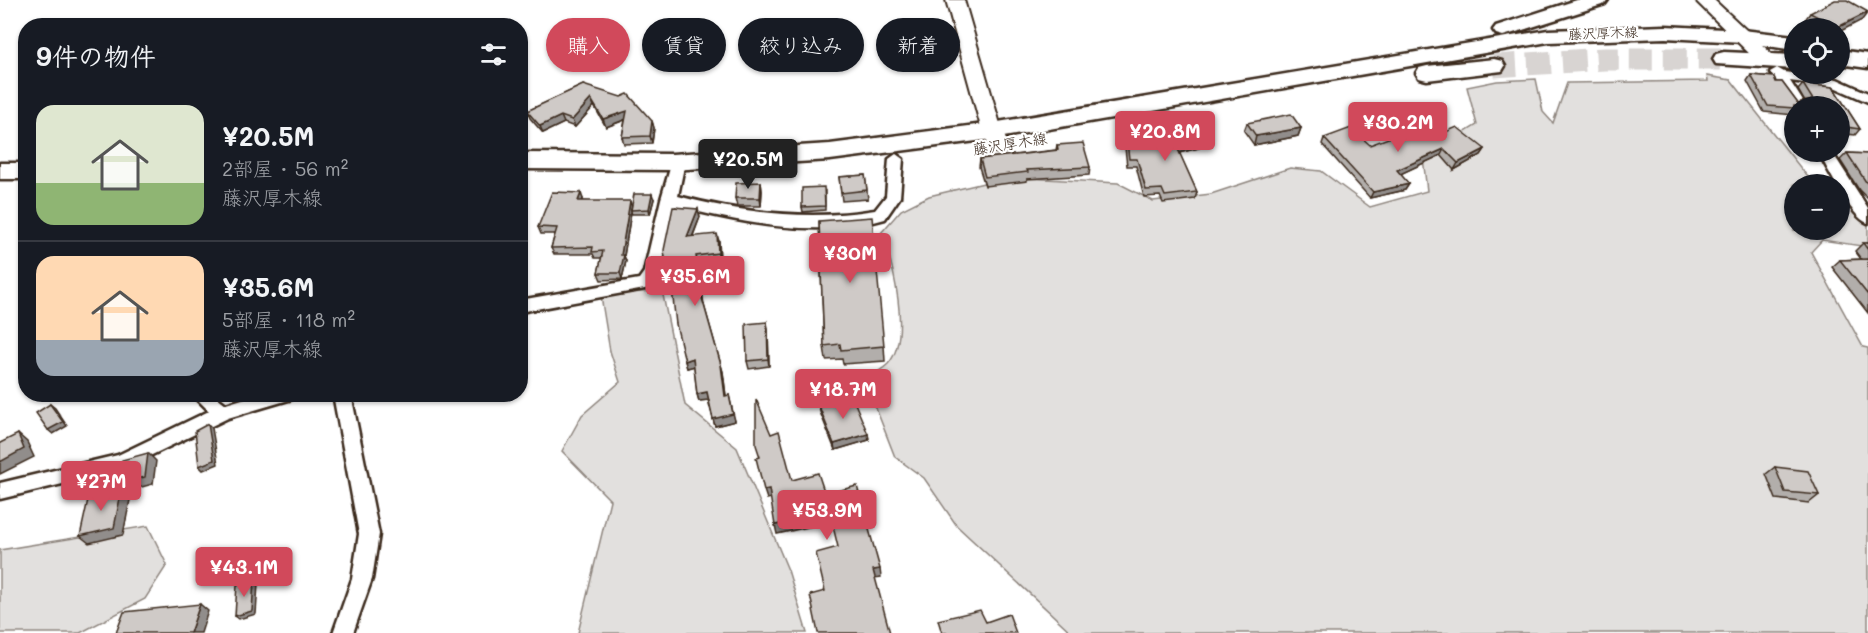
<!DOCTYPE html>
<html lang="ja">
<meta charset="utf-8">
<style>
body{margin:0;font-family:Mali,"Klee One",sans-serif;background:#20242c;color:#f1f3f6;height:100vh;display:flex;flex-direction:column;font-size:22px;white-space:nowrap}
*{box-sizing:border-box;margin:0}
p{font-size:20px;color:#9ea1a6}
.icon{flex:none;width:33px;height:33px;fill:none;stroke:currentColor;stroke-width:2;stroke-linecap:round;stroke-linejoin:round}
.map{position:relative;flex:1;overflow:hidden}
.drawer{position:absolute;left:18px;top:18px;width:510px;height:384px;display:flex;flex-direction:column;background:#171b24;border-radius:24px;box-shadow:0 2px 4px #0004}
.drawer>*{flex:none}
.guide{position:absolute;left:546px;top:18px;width:570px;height:54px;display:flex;gap:12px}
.controls{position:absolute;left:1784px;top:18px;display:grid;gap:12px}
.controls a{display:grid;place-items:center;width:66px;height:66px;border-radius:50%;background:#171b24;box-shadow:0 2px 4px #0004;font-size:30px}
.price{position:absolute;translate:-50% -51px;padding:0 14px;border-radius:6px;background:#d1495b;color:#fff;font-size:20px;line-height:39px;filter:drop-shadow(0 2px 3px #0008)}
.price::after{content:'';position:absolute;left:50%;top:36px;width:18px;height:14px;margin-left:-9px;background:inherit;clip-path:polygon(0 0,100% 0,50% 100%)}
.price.current{background:#222;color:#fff}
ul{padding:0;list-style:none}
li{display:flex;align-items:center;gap:18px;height:150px;padding:0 18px}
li+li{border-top:2px solid #363941}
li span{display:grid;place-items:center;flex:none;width:168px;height:120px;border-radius:18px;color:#555}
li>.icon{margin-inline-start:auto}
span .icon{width:72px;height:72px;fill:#fffc;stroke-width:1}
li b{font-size:26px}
h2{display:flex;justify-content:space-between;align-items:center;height:72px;padding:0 18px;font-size:26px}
.pill{padding:0 21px;border-radius:27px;background:#171b24;box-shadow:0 2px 4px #0004;font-size:21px;line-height:54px}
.pill.current{background:#d1495b;color:#fff}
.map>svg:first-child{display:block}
.green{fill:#e2e0de;stroke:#8e857e;stroke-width:1.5}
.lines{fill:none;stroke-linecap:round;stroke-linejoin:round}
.primary-tunnel{stroke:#d8d4d2;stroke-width:23;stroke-dasharray:23 11;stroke-linecap:butt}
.street-casing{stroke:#3b2a1e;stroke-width:5}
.secondary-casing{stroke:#3b2a1e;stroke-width:4}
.primary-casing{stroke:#3b2a1e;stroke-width:5}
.street{fill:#fff;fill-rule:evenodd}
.secondary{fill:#fff;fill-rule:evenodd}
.primary{fill:#fff;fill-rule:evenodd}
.wall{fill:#b2aeab;stroke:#3b2a1e;stroke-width:1.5}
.shaded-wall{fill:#918d8b;stroke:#3b2a1e;stroke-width:1.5}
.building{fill:#cfcac7;stroke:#3b2a1e;stroke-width:1.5}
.labels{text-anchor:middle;stroke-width:4.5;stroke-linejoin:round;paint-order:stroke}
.far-street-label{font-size:14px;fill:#3b2a1e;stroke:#fff}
.street-label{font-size:15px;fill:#3b2a1e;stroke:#fff}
</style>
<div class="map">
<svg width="1868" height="633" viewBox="0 0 1868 633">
<rect width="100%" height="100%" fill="#fff"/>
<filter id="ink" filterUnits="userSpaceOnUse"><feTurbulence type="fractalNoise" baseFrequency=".0167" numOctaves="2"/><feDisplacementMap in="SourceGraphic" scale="12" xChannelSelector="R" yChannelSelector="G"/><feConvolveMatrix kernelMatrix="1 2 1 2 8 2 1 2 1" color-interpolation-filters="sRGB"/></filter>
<g filter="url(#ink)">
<g class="green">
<path d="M1707 76 1731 80 1807 176 1820 184H1794V230H1839V197L1868 210V247L1822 240 1811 252 1863 347 1868 348V633H1072L957 526 924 478 895 457 865 380C872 375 882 370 888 364 912 337 893 263 881 233L901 210 929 196 1009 177 1118 183 1153 201 1211 194 1290 168 1321 171 1370 207 1427 191 1423 158 1477 125 1467 87 1497 81 1536 79 1543 112 1553 123 1567 83 1708 81Z"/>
<path d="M662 290 685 405 737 448 788 570 807 633H578L610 500 562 451 582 415 620 382 610 351 601 296Z"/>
<path d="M148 526 167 565 145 599 80 633H0V550Z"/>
</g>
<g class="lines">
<path class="primary-tunnel" d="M1494 66 1605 59H1724"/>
<g class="street-casing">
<g id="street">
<path d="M1777 68 1784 72 1837 79 1868 93V102L1834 87 1790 81 1806 106H1794V109L1770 72Z"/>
<path d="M1818 152H1832L1868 208V223C1851 218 1828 168 1818 152Z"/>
<path d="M896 154 903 159 900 197 885 219C819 239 741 223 675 206L660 274 650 288 520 312V300L639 279 644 272 661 199 673 158H683L685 162 678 196C743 213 808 221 875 210L886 196 889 159Z"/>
<path d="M192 394H213L226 404 259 394H294L292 399 228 418 121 470 0 499V483L118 455 209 411Z"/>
<path d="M333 394H351L379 534 372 579 353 633H333L352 579 359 534Z"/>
</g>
</g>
<g class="secondary-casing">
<g id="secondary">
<path d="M946 0H964L1002 131 1009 146 1006 151 999 153 992 151 982 131Z"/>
<path d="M1695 0H1714L1774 56 1777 60 1774 64H1760Z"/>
</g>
</g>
<g class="primary-casing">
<g id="primary">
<path d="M1577 0H1608L1605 4 1510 34 1503 36 1496 34 1493 30 1496 26Z"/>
<path d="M1665 26 1743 30 1794 36V50L1743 42 1665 38 1548 42 992 139 830 160 672 170 520 169V153L672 154 830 144 992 123 1548 30Z"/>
<path d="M1839 50 1868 54V68L1839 64Z"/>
<path d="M1724 52 1794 55V69L1716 64 1713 59 1716 54Z"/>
<path d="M1494 59 1502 61 1505 66 1502 71 1427 80 1419 78 1416 73 1419 68 1427 66Z"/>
<rect x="0" y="163" width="26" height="16"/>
</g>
</g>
<use href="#street" class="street"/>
<use href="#secondary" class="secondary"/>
<use href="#primary" class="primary"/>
</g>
<g class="wall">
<path d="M1810 13 1862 20 1839 28H1817L1804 21Z"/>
<path d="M1751 75 1774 77 1776 82H1782L1799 105 1801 102H1805L1798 90 1803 84 1833 87 1860 129 1855 135 1839 133V106H1794V115L1764 112 1747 81Z"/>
<path d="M583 85 652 121 654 128 652 143 624 144 622 137 625 120 606 127 594 106 575 127 564 123 543 133 530 118 527 111Z"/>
<path d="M1247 123 1301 128 1298 136 1254 145 1244 131Z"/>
<path d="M1160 134 1201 141 1199 148 1179 153 1197 192 1195 199 1163 203 1160 196 1144 197 1136 166H1127L1125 148 1127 141 1158 142Z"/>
<path d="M1441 134 1485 149 1481 155 1454 170 1441 155 1400 174 1409 184 1405 190 1370 198 1322 144 1324 138 1370 145 1398 137Z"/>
<path d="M1057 145 1090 167 1089 175 1027 179V181L985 186 979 167 980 159 1056 150Z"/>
<path d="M1847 153 1868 154V199L1859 190 1840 160Z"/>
<path d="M865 175 868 199 842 201 839 177Z"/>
<path d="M761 182 762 191 761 206H737L735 198Z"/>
<path d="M825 191V210L803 212 802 207Z"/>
<path d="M583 199V201L632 206 654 199 650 214H632L631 212 624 256 626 261 622 279 601 280 598 273 602 258H595L593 254H554L551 248 555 234H541L538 227Z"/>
<path d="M700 217 693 236 719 241 720 261 698 264 704 305 723 372 726 396 735 421 715 426 708 400 699 401 697 394 694 366 687 368 685 361 671 280H669Z"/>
<path d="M819 221 884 346 885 361 843 364 842 359 826 360 824 346Z"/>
<path d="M1863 243H1868V313L1832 267 1840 260 1861 259 1855 251Z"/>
<path d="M767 322 768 330 769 366 749 369 747 361Z"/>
<path d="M819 406 868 434 869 440 835 450 820 412Z"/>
<path d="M1775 467 1819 495 1809 503 1776 499 1766 474Z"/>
</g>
<g class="shaded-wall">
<path d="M1868 12 1862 20 1839 32V28H1837Z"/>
<path d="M591 99 594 106 575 127 572 120Z"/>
<path d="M627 111 629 118 606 127 603 119Z"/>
<path d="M561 116 564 123 543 133 540 126Z"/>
<path d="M652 121 654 128 652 143 650 136Z"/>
<path d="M1301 128 1298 136 1254 145 1256 136Z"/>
<path d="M1201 141 1199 148 1175 154 1177 147Z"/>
<path d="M1444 149 1441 155 1394 177 1397 170Z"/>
<path d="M1485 149 1481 155 1454 170 1458 163Z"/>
<path d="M761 182 762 191 761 206 760 198Z"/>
<path d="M1409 184 1405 190 1370 198 1373 192Z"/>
<path d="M581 193 583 199 580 208 578 201Z"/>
<path d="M652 194 654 199 650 214 649 209Z"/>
<path d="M630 201 632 208 631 210V212L624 256 626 261 622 279 620 273 621 255Z"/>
<path d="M698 209 700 217 689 245 687 237Z"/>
<path d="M717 234 719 241 720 261 718 253Z"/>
<path d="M696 256 698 264 704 306 702 298Z"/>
<path d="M670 272 672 280H669L667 273Z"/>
<path d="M767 322 768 330 769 366 768 359Z"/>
<path d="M693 358 695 366 687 368 685 361Z"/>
<path d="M721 365 723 372 727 404 725 396Z"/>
<path d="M707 392 709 400 699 401 697 394Z"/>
<path d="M729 395 735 421 715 426 713 419Z"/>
<path d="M50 404 55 408 67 426 53 434 48 430Z"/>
<path d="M208 424 212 428 218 464 203 470 199 466Z"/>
<path d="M18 434 27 442 34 457 0 474V462Z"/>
<path d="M868 434 869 440 835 450 834 444Z"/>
<path d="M148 453 156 461 153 484 127 491 131 495 123 535 89 543 80 536 122 488 118 484Z"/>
<path d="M769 489 771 498 767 499 764 490Z"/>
<path d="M830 514 831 522 777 534 775 525Z"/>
<path d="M880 569 881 577 874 578 873 570Z"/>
<path d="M254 580 258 584 256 614 239 619 235 616Z"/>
<path d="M200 604 208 611 201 633H190Z"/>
</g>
<g class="building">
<path d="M1835 0H1847L1868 12 1838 27 1810 13Z"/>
<path d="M1751 75 1774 77 1776 82H1782L1799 105 1801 102 1813 100 1803 84 1833 87 1860 129 1839 126V106H1794V108L1768 106Z"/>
<path d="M583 85 621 97 628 94 652 121 650 136 622 137 627 111 603 119 591 99 572 120 561 116 540 126 527 111Z"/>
<path d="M1291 114 1301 128 1256 136 1247 123Z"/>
<path d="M1432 125 1441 134 1457 127 1485 149 1458 163 1444 149 1397 170 1409 184 1373 192 1324 138 1351 128 1370 145 1396 135 1398 137Z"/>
<path d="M1192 128 1201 141 1177 147 1197 192 1165 196 1162 189 1146 190 1137 159H1129L1127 141 1165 142 1160 134Z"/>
<path d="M1083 143 1090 167 1027 170 1028 172 985 177 980 159 1058 150 1057 145Z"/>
<path d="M1847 153 1868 154V184L1866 182Z"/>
<path d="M865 175 867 190 841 193 839 177Z"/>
<path d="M761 182 760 198H735L736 183Z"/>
<path d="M824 187 825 206 802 207V188Z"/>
<path d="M552 192 581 193 578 201H630L621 255H624L620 273H598L603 251 592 252 593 247 551 248 557 228 538 227Z"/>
<path d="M634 194H652L649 209 631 210Z"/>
<path d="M673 207 698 209 687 237 717 234 718 253 696 256 702 298 721 365 725 396 729 395 733 414 713 419 707 392 697 394 693 358 685 361 676 324 670 272 667 273 664 250Z"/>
<path d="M872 217 884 346 841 350 840 344 824 346 819 221Z"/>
<path d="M1863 243H1868V250Z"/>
<path d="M1868 259V295L1840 260Z"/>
<path d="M767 322 768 359 747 361 746 324Z"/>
<path d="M851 394 868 434 834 444 819 406Z"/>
<path d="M756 399 771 434 779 431 792 480 818 473 825 494 857 486 880 569 873 570 890 633H818L810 595 825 591 816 553 838 547 830 514 775 525 769 489 764 490 756 458 760 457 756 445Z"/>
<path d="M50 404 63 422 48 430 36 413Z"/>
<path d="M208 424 214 460 199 466 195 431Z"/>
<path d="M18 434 24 449 0 462V443Z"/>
<path d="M148 453 145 477 118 484 122 460Z"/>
<path d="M1775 467 1808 471 1819 495 1785 492Z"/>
<path d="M122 488 114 528 80 536 89 495Z"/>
<path d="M254 580 252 611 235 616 237 585Z"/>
<path d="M200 604 190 633H116L124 612Z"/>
<path d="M980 610 986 622 1009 614 1016 633H942L938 620Z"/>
</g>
</g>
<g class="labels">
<g class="far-street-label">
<text transform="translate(1603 33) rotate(-2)" y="5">藤沢厚木線</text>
</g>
<g class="street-label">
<text transform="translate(1010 144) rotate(-9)" y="5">藤沢厚木線</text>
</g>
</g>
</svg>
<div class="controls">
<a><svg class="icon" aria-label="locate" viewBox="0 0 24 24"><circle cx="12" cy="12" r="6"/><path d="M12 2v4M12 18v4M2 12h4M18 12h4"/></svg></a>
<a>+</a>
<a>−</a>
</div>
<b class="price" style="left:1398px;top:153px">¥30.2M</b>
<b class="price" style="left:1165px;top:162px">¥20.8M</b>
<b class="price current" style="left:748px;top:190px">¥20.5M</b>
<b class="price" style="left:850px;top:284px">¥30M</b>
<b class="price" style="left:695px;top:307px">¥35.6M</b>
<b class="price" style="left:843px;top:420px">¥18.7M</b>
<b class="price" style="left:101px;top:512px">¥27M</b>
<b class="price" style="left:827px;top:541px">¥53.9M</b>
<b class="price" style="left:244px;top:598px">¥43.1M</b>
<div class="guide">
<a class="pill current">購入</a>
<a class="pill">賃貸</a>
<a class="pill">絞り込み</a>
<a class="pill">新着</a>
</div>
<section class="drawer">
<h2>9件の物件<svg class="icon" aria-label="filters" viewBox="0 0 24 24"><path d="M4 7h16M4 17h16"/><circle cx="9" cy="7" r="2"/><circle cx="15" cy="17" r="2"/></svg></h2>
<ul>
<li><span style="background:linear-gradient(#dfe7d0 65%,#8fb573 0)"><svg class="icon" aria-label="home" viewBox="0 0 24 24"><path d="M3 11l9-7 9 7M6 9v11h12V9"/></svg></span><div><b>¥20.5M</b><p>2部屋 · 56 m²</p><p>藤沢厚木線</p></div></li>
<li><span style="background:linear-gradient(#ffd9b3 70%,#9aa5b1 0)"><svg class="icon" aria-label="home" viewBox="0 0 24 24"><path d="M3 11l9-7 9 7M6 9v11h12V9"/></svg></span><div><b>¥35.6M</b><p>5部屋 · 118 m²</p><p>藤沢厚木線</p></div></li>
</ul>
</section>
</div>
